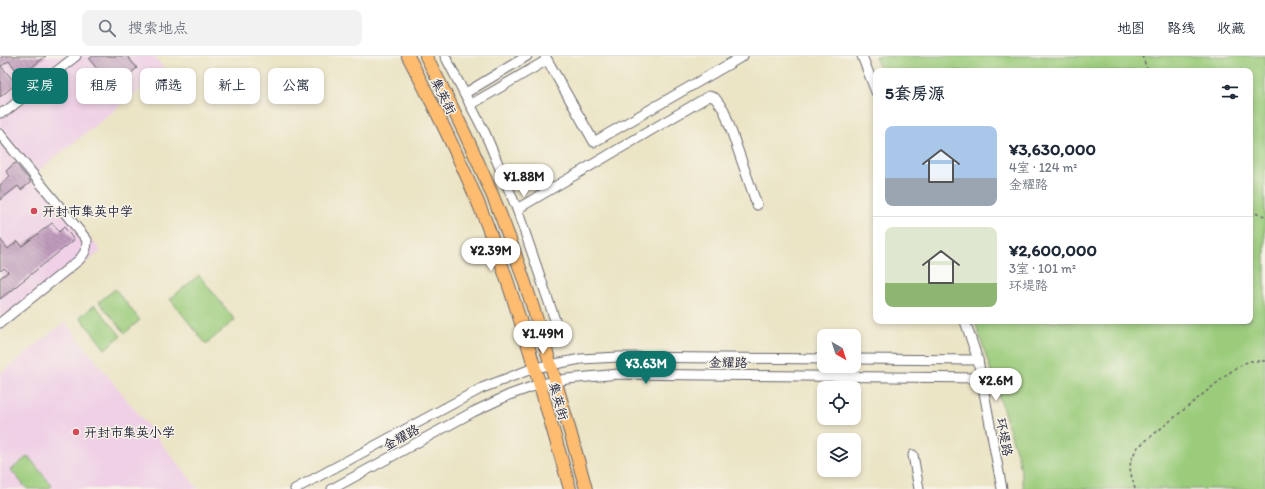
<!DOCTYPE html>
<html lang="zh">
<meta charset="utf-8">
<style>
body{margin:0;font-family:Itim,"LXGW WenKai TC",sans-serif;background:#f2f2f3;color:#1f2937;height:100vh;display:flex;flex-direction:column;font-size:15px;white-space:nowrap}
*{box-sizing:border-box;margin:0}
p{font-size:13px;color:#747a83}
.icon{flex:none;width:22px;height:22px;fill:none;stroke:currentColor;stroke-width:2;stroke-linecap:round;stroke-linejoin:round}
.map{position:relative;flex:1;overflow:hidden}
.panel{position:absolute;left:873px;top:12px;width:380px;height:256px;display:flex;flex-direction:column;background:#fff;border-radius:8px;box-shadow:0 2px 6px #0003}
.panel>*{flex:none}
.top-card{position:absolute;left:12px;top:12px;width:380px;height:36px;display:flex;gap:8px}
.needle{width:26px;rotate:141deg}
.buttons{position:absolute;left:817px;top:273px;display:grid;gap:8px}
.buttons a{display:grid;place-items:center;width:44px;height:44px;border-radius:8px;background:#fff;box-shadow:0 2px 6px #0003;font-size:20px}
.price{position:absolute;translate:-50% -34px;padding:0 9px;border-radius:14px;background:#fff;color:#222;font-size:13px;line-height:26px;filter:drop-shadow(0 1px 2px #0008)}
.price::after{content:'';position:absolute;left:50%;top:24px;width:12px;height:9px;margin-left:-6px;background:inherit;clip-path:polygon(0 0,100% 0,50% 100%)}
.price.selected{background:#0f766e;color:#fff}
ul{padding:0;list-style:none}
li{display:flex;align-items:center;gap:12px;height:100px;padding:0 12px}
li+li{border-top:1px solid #e0e1e3}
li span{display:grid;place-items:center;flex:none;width:112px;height:80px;border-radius:8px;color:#555}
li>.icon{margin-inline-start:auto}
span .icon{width:48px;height:48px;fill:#fffc;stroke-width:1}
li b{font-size:17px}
h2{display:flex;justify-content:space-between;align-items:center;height:48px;padding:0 12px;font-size:17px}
.tag{padding:0 14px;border-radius:8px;background:#fff;box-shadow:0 2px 6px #0003;font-size:14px;line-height:36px}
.tag.selected{background:#0f766e;color:#fff}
header{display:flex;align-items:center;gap:24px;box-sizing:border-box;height:56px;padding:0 20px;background:#fff;border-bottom:1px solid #e0e1e3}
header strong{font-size:19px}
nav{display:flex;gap:22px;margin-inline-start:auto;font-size:14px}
.search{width:280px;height:36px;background:#f2f2f3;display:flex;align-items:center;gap:10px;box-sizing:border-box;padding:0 14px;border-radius:8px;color:#747a83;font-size:15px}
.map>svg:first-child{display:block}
.built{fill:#efd0e6}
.green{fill:#9bcc7b;stroke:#5e775b}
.building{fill:url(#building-back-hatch)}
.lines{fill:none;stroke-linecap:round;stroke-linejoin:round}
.minor-casing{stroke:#68666b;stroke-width:11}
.major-casing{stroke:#68666b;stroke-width:14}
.path{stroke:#68666b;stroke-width:1.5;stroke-dasharray:3 3;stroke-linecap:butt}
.minor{stroke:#fff;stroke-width:9}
.major{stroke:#febc70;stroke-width:12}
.poi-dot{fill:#d1495b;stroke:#f7f3e8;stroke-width:1.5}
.labels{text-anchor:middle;stroke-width:3;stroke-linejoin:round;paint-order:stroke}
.street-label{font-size:13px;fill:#22223b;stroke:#f7f3e8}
.poi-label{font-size:13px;fill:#22223b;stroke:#f7f3e8;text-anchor:start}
</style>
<header>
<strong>地图</strong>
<div class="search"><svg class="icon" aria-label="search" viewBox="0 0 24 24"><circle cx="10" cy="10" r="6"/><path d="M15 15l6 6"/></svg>搜索地点</div>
<nav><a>地图</a><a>路线</a><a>收藏</a></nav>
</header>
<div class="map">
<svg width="1265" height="433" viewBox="0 0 1265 433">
<defs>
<pattern id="building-back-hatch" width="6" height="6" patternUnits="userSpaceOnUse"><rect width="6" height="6" fill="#bf9bbc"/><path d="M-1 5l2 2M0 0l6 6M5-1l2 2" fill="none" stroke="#9b7e9a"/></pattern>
</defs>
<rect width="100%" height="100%" fill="#f7f3e8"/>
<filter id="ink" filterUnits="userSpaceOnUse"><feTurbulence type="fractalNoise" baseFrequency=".025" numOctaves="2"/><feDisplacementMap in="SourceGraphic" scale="8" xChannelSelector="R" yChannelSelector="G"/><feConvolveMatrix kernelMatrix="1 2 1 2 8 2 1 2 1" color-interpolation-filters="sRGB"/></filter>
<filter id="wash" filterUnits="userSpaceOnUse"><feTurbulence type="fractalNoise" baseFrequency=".012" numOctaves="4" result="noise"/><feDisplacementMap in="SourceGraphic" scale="16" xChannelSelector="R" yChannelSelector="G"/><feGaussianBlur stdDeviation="0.9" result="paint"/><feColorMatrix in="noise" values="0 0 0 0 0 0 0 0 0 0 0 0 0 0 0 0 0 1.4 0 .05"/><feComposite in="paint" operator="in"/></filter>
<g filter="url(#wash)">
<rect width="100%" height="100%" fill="#ebe4c5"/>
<g class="built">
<path d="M0 0H154L165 14 37 116 101 195 0 275Z"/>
<path d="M65 266 198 433H0V318Z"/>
</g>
<g class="green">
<path d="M875 0H1265V433H1024L1019 404 975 265H1250V15H880Z"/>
<path d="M199 219 235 264 206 288 170 243Z"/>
<path d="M115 233 140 264 125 277 99 246Z"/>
<path d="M95 249 121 280 105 293 80 261Z"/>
<path d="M28 400 52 430 48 433H27L11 414Z"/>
</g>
<g id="blocks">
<g class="building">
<path d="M3 0H46L21 20 9 5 1 10 16 28 0 41V3Z"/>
<path d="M93 0H127L137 12 113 32 89 3Z"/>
<path d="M15 107 31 126 21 134 18 130 0 144V129L10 120 6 115Z"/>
<path d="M52 167 59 176 64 171 74 184 0 243V222L8 216 4 212 1 215 0 213V183L8 193 18 185 22 190Z"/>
</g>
</g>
</g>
<g filter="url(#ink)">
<use href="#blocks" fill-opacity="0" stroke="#68666b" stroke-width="1"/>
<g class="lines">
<g class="minor-casing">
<g id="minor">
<path d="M445 0 485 77 517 153 556 267 544 288"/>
<path d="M545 0 594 86 743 0"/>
<path d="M862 0 876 36"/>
<path d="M464 38 527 0"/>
<path d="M470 49 547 4"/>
<path d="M0 57 6 55 76 0"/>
<path d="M0 78 87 184C87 193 85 197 79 204L0 267"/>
<path d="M517 153 709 40 715 42 724 54 757 149"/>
<path d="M965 265 978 304 1002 433"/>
<path d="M854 303 978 304"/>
<path d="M913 399 919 433"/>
<path d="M295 433 482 332 534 312 581 303 619 301 824 303"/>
<path d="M332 433 473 356 509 339 537 329 567 323 619 318 981 322"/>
</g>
</g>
<g class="major-casing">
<g id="major">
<path d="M408 0C440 61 470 122 494 187 523 267 546 350 570 433"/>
<path d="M426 0C457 59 486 119 509 181 539 264 563 349 586 433"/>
</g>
</g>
<g class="path">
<path d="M1142 0 1148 15"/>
<path d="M1250 156 1265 160"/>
<path d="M1135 433C1130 413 1126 410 1138 391L1234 313 1249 305H1265"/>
</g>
<use href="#minor" class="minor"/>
<use href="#major" class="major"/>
</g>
</g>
<g class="poi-dot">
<circle cx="34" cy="155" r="4"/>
<circle cx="76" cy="376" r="4"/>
</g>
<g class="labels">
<g class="street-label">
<text transform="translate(444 40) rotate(63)" y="5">集英街</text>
<text transform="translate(728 306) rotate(1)" y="5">金耀路</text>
<text transform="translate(559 345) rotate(74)" y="5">集英街</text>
<text transform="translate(401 381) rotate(-29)" y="5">金耀路</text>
<text transform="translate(1005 381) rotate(79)" y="5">环堤路</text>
</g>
<g class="poi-label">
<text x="42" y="160">开封市集英中学</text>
<text x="84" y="381">开封市集英小学</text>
</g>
</g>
</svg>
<div class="buttons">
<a><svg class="needle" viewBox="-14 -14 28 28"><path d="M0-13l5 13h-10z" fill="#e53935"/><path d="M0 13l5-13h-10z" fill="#747a83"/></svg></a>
<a><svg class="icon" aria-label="locate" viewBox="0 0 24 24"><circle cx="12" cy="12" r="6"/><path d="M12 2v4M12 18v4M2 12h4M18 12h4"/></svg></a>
<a><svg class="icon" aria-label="layers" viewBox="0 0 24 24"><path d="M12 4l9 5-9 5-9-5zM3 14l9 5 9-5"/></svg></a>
</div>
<b class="price" style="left:524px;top:142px">¥1.88M</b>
<b class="price" style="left:491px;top:216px">¥2.39M</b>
<b class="price" style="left:543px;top:299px">¥1.49M</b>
<b class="price selected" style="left:646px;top:329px">¥3.63M</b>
<b class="price" style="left:996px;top:346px">¥2.6M</b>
<div class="top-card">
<a class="tag selected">买房</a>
<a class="tag">租房</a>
<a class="tag">筛选</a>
<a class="tag">新上</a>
<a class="tag">公寓</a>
</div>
<section class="panel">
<h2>5套房源<svg class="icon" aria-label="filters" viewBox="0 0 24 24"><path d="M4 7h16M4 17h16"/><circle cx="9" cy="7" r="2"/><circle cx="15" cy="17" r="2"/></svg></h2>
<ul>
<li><span style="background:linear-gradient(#a9c7e8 65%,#9aa5b1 0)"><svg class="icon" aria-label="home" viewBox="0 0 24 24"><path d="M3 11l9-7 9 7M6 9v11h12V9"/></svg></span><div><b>¥3,630,000</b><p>4室 · 124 m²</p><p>金耀路</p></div></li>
<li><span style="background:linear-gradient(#dfe7d0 70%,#8fb573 0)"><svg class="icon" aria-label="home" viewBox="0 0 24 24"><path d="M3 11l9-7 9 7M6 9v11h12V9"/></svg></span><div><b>¥2,600,000</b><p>3室 · 101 m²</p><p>环堤路</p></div></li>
</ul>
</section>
</div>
